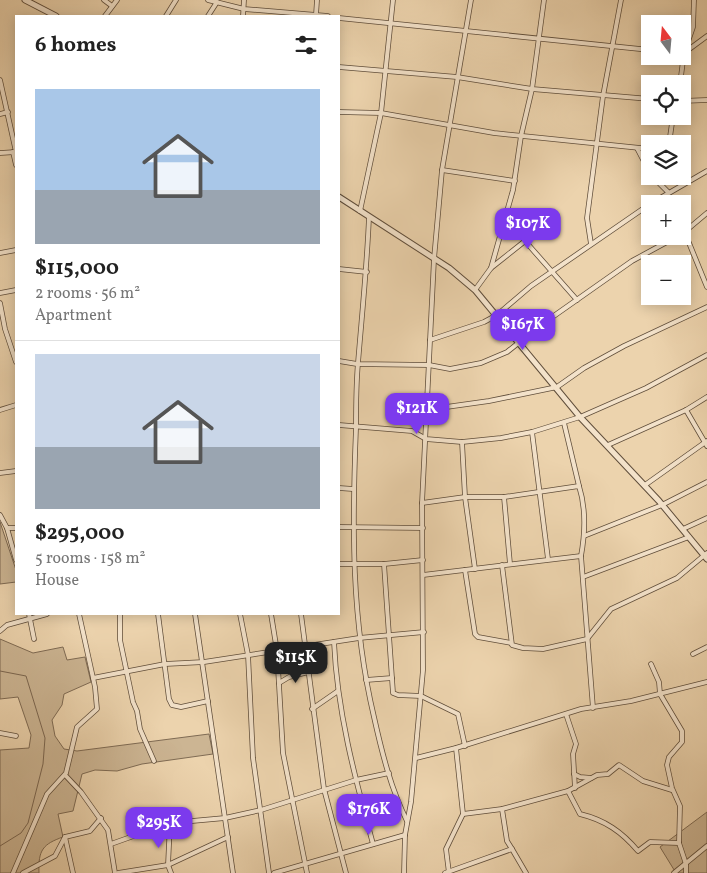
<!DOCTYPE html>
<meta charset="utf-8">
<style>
body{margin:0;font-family:Vollkorn,serif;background:#f2f2f2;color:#222;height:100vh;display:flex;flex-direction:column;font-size:19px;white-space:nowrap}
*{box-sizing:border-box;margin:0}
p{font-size:16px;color:#767676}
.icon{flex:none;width:28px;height:28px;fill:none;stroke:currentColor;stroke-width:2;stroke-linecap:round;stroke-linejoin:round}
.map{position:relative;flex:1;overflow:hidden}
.side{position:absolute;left:15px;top:15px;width:325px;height:600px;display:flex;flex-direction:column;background:#fff;border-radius:0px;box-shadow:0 2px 12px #0003}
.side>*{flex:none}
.needle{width:32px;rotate:344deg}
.controls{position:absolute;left:641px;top:15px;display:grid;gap:10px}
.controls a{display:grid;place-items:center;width:50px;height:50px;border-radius:0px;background:#fff;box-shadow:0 2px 12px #0003;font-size:25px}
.price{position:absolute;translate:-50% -42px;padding:0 11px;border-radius:10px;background:#7c3aed;color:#fff;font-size:16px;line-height:32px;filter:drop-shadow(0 1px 2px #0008)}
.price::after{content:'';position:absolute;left:50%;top:30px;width:15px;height:11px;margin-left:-8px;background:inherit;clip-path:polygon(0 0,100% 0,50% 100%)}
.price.active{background:#222;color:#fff}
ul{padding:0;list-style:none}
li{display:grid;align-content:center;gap:10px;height:265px;padding:0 20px}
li+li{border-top:1px solid #e0e0e0}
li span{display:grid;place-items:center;height:155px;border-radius:0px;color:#555}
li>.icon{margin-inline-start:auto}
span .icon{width:90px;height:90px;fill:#fffc;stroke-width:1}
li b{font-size:21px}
h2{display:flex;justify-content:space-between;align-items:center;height:60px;padding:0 20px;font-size:21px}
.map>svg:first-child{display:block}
.green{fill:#ccb593;stroke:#7f6b54}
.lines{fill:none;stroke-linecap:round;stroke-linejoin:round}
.stream{stroke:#7c6751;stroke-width:1}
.minor-casing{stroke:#604e3b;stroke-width:5.5}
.tertiary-casing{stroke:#604e3b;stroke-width:7}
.minor{stroke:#f3e2ca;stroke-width:4}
.tertiary{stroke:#f3e2ca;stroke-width:5}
</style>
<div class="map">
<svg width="707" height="873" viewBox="0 0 707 873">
<rect width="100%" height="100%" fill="#ecd3ad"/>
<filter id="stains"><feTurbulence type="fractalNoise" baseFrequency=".004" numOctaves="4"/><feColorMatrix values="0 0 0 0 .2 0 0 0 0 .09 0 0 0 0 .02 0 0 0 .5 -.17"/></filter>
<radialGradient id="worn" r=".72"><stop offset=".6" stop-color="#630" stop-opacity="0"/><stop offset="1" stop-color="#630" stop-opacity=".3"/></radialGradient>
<g class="green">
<path d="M0 522 16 570V582L0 584Z"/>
<path d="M0 639 33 653 63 647 67 660 85 657 91 682 64 694 62 705 52 720 55 736 64 749 77 751 209 734 213 754 142 764 117 771 95 770 82 774 73 811 58 814 63 837C43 844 38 850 39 873H0V750L29 748 31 735 18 697 0 699Z"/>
<path d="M707 812V873H676L660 847Z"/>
</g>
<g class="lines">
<path class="stream" d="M0 671 26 676 45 738 43 764 28 823 21 833 0 846"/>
<g class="minor-casing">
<g id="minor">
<path d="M104 0 112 6"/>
<path d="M208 0 244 9 328 16"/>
<path d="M316 15 317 0"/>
<path d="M105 16 117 0"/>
<path d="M166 16 176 0"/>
<path d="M208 16 217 2"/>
<path d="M243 16 244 0"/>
<path d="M339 18 650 50"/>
<path d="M684 53 693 27 694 0"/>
<path d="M339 67 457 77 532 89 650 99"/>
<path d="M0 80 16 152 0 153"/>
<path d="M680 84 684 53 707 36"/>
<path d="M682 101 707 100"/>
<path d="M339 112 381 113 494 133 650 149"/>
<path d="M0 114 8 112"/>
<path d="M669 144 673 116"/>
<path d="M637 148 650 173"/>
<path d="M13 152 16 165"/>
<path d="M442 170 515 181"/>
<path d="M652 176 668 192"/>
<path d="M650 204 707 171"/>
<path d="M360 211 381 113 393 0"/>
<path d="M369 217C367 266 362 314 358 363 356 385 356 406 356 428 352 526 351 620 374 717 382 753 391 789 407 821"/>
<path d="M685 233 707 287"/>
<path d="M682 234 707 213"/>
<path d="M525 241 577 300"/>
<path d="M591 244 587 218 603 96 621 0"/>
<path d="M0 253 16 250"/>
<path d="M491 268 525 241 557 220"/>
<path d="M339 269 367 272"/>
<path d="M475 290 491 268 513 190 521 136 532 89 544 0"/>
<path d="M0 293 16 290"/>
<path d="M0 303 5 329 16 362"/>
<path d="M430 340 484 322 497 315 531 286 650 204"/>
<path d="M339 361 357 364 429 365 450 369 481 363 507 352 541 325 632 261 678 236"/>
<path d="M0 410 16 405"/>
<path d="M425 410 489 401 557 387 584 368 624 346 707 307"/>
<path d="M686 410 707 446"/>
<path d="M564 423 579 486"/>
<path d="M339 425 412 431 426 439 462 442 501 438 532 432 580 417 646 388 707 355"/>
<path d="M532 432 548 559"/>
<path d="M462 442 465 497 475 569"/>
<path d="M608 445 686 410 707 397"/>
<path d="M0 473 16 471"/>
<path d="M645 485 707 441"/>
<path d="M339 488 353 489"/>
<path d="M504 497 510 564"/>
<path d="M422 503 465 497H504L579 486C586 508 585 534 581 556"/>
<path d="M0 515 7 528 16 560"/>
<path d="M339 527 423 528"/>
<path d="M7 528H16"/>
<path d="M683 529 707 518"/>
<path d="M584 536 662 505 707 482"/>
<path d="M339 564H384L423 560"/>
<path d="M384 564 393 693 398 695 421 696 458 714 465 746"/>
<path d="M502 565 512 645 523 648 543 649 587 639 611 609 677 578 707 553"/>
<path d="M465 570 475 634 478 637 511 643"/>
<path d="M423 575 581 556 593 708"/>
<path d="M583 577 689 537"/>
<path d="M29 614 34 639"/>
<path d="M120 614V640L133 702 137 711 140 729 154 761"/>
<path d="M158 614 169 699 172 705 181 707 208 701"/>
<path d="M195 614 233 873"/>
<path d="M240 614 248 655 253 758 269 873"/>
<path d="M271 614 277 651 283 753 307 873"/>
<path d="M301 614 324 789 346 873"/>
<path d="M0 631 7 625 47 614"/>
<path d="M334 642C337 711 355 778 373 844"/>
<path d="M693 654 707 647"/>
<path d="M651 664 659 682 660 694 682 731V742L669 757 667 765 672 788 680 806 679 843 686 864V873"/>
<path d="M93 678 165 664 204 662 359 638 424 632"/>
<path d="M366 680 392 678"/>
<path d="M279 683 289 677 308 672"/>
<path d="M312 709 338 691"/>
<path d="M566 714 576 744 573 754 575 788"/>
<path d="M0 733 16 736"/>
<path d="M456 748 463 814 502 809 568 791 597 775 608 774 619 765 643 781 672 790"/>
<path d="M416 758 456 748 581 709 631 701 707 682"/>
<path d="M574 774 580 777 591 778"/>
<path d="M65 775 81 792 108 830 115 873"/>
<path d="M568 791 580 814C605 820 622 832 638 851L650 842 679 843"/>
<path d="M502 809 507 841 512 849"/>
<path d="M170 823 168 865 171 873"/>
<path d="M65 837 73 873"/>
<path d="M111 844 170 823 225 818 261 810 356 780 389 773"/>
<path d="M13 873 47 794 66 773 77 727 97 709 95 687 79 614"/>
<path d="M23 873 55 856 65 837 90 831 101 818"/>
<path d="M118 873 168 865 228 837"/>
<path d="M274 873 405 835"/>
<path d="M404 873 405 835 411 802 423 670 422 503 434 259 442 170 471 0"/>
<path d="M445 873 512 849 526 873"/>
<path d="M449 873 446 849 463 814"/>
<path d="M674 873 707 846"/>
</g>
</g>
<g class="tertiary-casing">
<g id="tertiary">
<path d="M25 0 56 16"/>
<path d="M339 197 449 268 475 290 580 417 659 501 707 559"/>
</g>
</g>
<use href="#minor" class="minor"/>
<use href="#tertiary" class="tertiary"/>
</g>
<rect width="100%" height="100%" filter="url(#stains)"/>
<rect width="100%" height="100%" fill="url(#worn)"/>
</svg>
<div class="controls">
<a><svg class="needle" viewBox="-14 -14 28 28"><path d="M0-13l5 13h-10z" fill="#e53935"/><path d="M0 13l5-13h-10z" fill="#767676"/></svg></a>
<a><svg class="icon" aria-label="locate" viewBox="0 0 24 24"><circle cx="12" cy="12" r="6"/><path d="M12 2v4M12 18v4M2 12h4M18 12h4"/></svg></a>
<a><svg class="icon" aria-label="layers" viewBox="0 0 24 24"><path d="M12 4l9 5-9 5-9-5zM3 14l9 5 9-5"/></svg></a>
<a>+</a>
<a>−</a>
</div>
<b class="price" style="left:528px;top:250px">$107K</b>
<b class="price" style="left:523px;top:351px">$167K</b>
<b class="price" style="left:417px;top:435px">$121K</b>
<b class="price active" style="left:296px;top:684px">$115K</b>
<b class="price" style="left:369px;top:836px">$176K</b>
<b class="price" style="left:159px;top:849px">$295K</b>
<section class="side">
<h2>6 homes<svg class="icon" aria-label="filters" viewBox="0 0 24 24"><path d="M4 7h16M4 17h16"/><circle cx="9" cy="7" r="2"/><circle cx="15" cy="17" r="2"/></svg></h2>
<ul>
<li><span style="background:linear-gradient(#a9c7e8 65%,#9aa5b1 0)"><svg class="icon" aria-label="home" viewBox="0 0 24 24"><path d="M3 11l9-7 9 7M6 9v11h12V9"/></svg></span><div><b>$115,000</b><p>2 rooms · 56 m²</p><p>Apartment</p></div></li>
<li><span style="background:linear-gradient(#c9d6e8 60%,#9aa5b1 0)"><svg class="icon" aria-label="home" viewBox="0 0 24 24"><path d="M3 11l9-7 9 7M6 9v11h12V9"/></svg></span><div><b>$295,000</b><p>5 rooms · 158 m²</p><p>House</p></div></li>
</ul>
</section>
</div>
